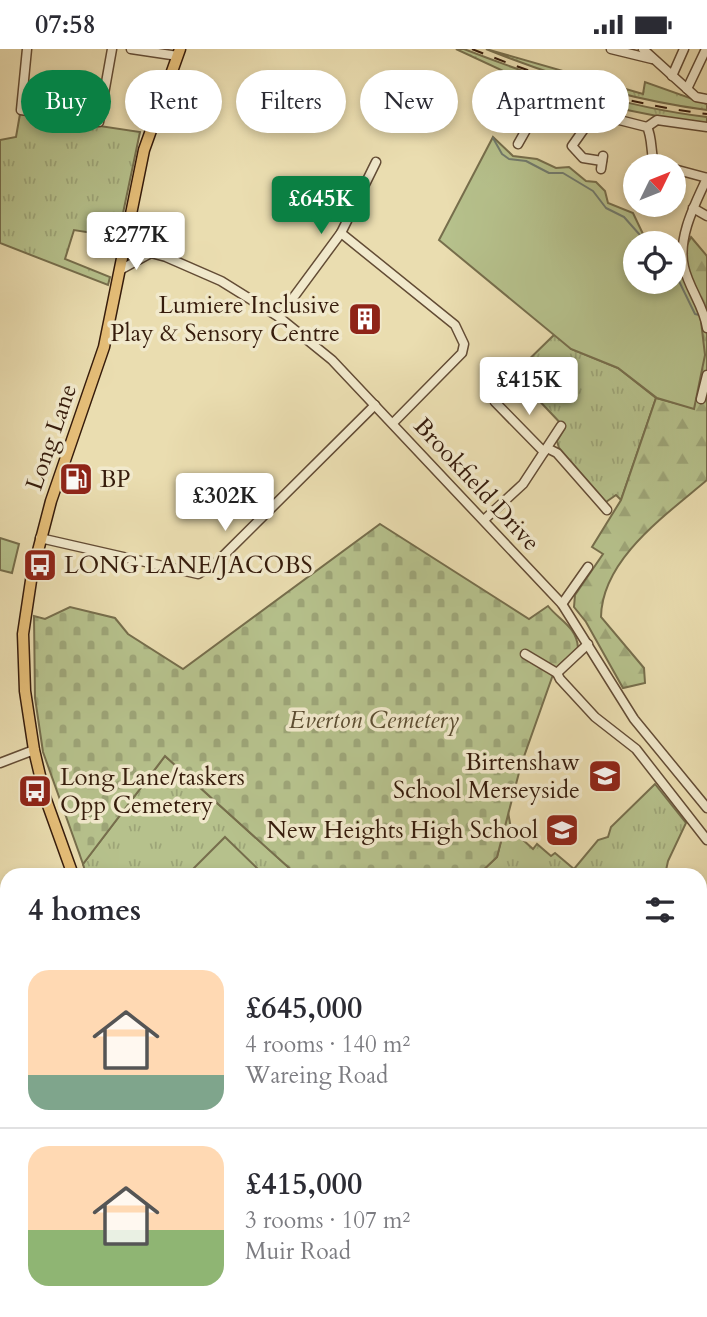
<!DOCTYPE html>
<meta charset="utf-8">
<style>
body{margin:0;font-family:Cardo,serif;background:#f2f2f3;color:#2b2b33;height:100vh;display:flex;flex-direction:column;font-size:26px;white-space:nowrap}
*{box-sizing:border-box;margin:0}
p{font-size:23px;color:#7c7c81}
.icon{flex:none;width:38px;height:38px;fill:none;stroke:currentColor;stroke-width:2;stroke-linecap:round;stroke-linejoin:round}
.map{position:relative;flex:1;overflow:hidden}
.drawer{position:absolute;left:0px;top:819px;width:707px;height:450px;display:flex;flex-direction:column;background:#fff;border-radius:21px 21px 0 0;box-shadow:0 4px 10px #0003}
.drawer>*{flex:none}
.guide{position:absolute;left:21px;top:21px;width:665px;height:63px;display:flex;gap:14px}
.needle{width:46px;rotate:47deg}
.buttons{position:absolute;left:623px;top:105px;display:grid;gap:14px}
.buttons a{display:grid;place-items:center;width:63px;height:63px;border-radius:50%;background:#fff;box-shadow:0 4px 10px #0003;font-size:35px}
.price{position:absolute;translate:-50% -60px;padding:0 16px;border-radius:7px;background:#fff;color:#222;font-size:23px;line-height:46px;filter:drop-shadow(0 2px 4px #0008)}
.price::after{content:'';position:absolute;left:50%;top:42px;width:21px;height:16px;margin-left:-10px;background:inherit;clip-path:polygon(0 0,100% 0,50% 100%)}
.price.current{background:#0b8043;color:#fff}
ul{padding:0;list-style:none}
li{display:flex;align-items:center;gap:21px;height:175px;padding:0 28px}
li+li{border-top:2px solid #e1e1e2}
li span{display:grid;place-items:center;flex:none;width:196px;height:140px;border-radius:21px;color:#555}
li>.icon{margin-inline-start:auto}
span .icon{width:84px;height:84px;fill:#fffc;stroke-width:1}
li b{font-size:30px}
h2{display:flex;justify-content:space-between;align-items:center;height:84px;padding:0 28px;font-size:30px}
.pill{padding:0 24px;border-radius:32px;background:#fff;box-shadow:0 4px 10px #0003;font-size:24px;line-height:63px}
.pill.current{background:#0b8043;color:#fff}
.status{display:flex;justify-content:space-between;align-items:center;height:49px;padding:0 35px;background:#fff;direction:ltr}
.status svg{height:19px;fill:currentColor}
.map>svg:first-child{display:block}
.grass{fill:url(#grass-tufts);stroke:#766e4c;stroke-width:2}
.forest{fill:url(#forest-firs);stroke:#766e4c;stroke-width:2}
.cemetery{fill:url(#cemetery-stones);stroke:#766e4c;stroke-width:2}
.garden{fill:#b6c18c;stroke:#766e4c;stroke-width:2}
.lines{fill:none;stroke-linecap:round;stroke-linejoin:round}
.stream{stroke:#717b6e;stroke-width:2}
.minor-casing{stroke:#634c35;stroke-width:11}
.major-casing{stroke:#361c0c;stroke-width:13}
.highway-casing{stroke:#361c0c;stroke-width:14}
.minor{stroke:#f1e9cc;stroke-width:8}
.major{stroke:#e5be78;stroke-width:10}
.highway{stroke:#e5be78;stroke-width:10}
.rail{stroke:#361c0c;stroke-width:2;stroke-dasharray:12 12;stroke-linecap:butt}
.labels{text-anchor:middle;stroke-width:7;stroke-linejoin:round;paint-order:stroke}
.poi-label{font-size:24px;fill:#361c0c;stroke:#f1e9cc;text-anchor:end}
.street-label{font-size:24px;fill:#361c0c;stroke:#f1e9cc}
.park-label{font-size:24px;font-style:italic;fill:#5c4e32;stroke:#f1e9cc}
</style>
<div class="status"><b>07:58</b><svg viewBox="0 0 49 12"><path d="M0 12V9h3v3zM5 12V6h3v6zM10 12V3h3v9zM15 12V0h3v12zM26 1h20v11H26zM47 4h2v5h-2z"/></svg></div>
<div class="map">
<svg width="707" height="1268" viewBox="0 0 707 1268">
<defs>
<pattern id="grass-tufts" width="24" height="20" patternUnits="userSpaceOnUse" patternTransform="scale(1.75)"><rect width="24" height="20" fill="#b6c18c"/><path d="M3 7l-1-3M5 7V3M7 7l1-3M15 17l-1-3M17 17v-4M19 17l1-3" fill="none" stroke="#9da578"/></pattern>
<pattern id="forest-firs" width="22" height="20" patternUnits="userSpaceOnUse" patternTransform="scale(1.75)"><rect width="22" height="20" fill="#b6c18c"/><path d="M5 1l3.5 6h-7zM16 11l3.5 6h-7z" fill="#9da578"/></pattern>
<pattern id="cemetery-stones" width="16" height="16" patternUnits="userSpaceOnUse" patternTransform="scale(1.75)"><rect width="16" height="16" fill="#b6c18c"/><path d="M2 7V4a2 2 0 0 1 4 0v3zM10 15v-3a2 2 0 0 1 4 0v3z" fill="#9da578"/></pattern>
</defs>
<rect width="100%" height="100%" fill="#eaddb0"/>
<filter id="stains"><feTurbulence type="fractalNoise" baseFrequency=".00286" numOctaves="4"/><feColorMatrix values="0 0 0 0 .2 0 0 0 0 .09 0 0 0 0 .02 0 0 0 .5 -.17"/></filter>
<radialGradient id="worn" r=".72"><stop offset=".6" stop-color="#630" stop-opacity="0"/><stop offset="1" stop-color="#630" stop-opacity=".3"/></radialGradient>
<g class="grass">
<path d="M456 0H464C544 31 622 58 707 68V77L557 47Z"/>
<path d="M486 0 643 45 645 33 707 55V61C630 51 558 29 486 0Z"/>
<path d="M20 65 140 83 118 188 74 181 65 210 110 228 108 236 0 194V91L16 88Z"/>
<path d="M555 285 571 300 618 319 656 349 621 451 616 446 606 453 559 399 557 392 565 379 514 325Z"/>
<path d="M165 707 297 826H86L83 815Z"/>
<path d="M655 735 686 774 668 812 665 826H478L497 808 508 763 511 780 533 800 537 795 551 807 555 804 574 820 598 791 608 788 611 778Z"/>
<path d="M707 852V1153L700 1148V853Z"/>
</g>
<path class="forest" d="M691 188 707 207V431C666 466 602 510 601 568L644 619 645 634 623 639 586 573 574 558 575 546 603 505 592 498 621 451 656 349 694 359 700 264 678 214Z"/>
<path class="cemetery" d="M380 475 529 570 548 557C559 571 577 578 578 599L555 620 521 716 497 808 478 826H297L165 707 83 815 43 703 35 649 34 567 45 570 70 558 115 569 128 585 183 620Z"/>
<g class="garden">
<path d="M493 88 513 107 537 110 556 119 569 118 586 132 596 133 605 142 608 154 633 164 643 185 654 194H635V233H674V211L678 214 700 264 705 306 694 360 657 349 618 319 571 300 439 191Z"/>
<path d="M0 489 19 495 12 524 0 521Z"/>
<path d="M225 788 264 826H187Z"/>
</g>
<g class="lines">
<g class="stream">
<path d="M493 89 502 105 509 110 526 112 549 124H563L593 142 606 159 624 168 647 194"/>
<path d="M674 222 695 265 699 266"/>
</g>
<g class="minor-casing">
<g id="minor">
<path d="M27 0 21 61 99 73 112 0"/>
<path d="M131 0 178 7"/>
<path d="M611 0 652 10"/>
<path d="M643 0 696 48 707 50"/>
<path d="M672 27 684 0"/>
<path d="M687 40 706 0"/>
<path d="M533 45 560 56 647 78C653 90 650 104 655 117"/>
<path d="M589 63 584 80 572 97 583 109 602 112"/>
<path d="M647 78 657 71 707 78"/>
<path d="M518 95 544 49"/>
<path d="M601 120 603 107"/>
<path d="M674 120 707 129"/>
<path d="M707 129C695 155 677 189 684 218 689 240 704 257 707 279"/>
<path d="M693 159 707 167"/>
<path d="M131 166 147 198"/>
<path d="M341 184 455 276 464 295 462 304 393 374"/>
<path d="M125 197 166 208 221 232 279 268 332 311 562 555 634 670 707 759"/>
<path d="M120 221 149 205"/>
<path d="M279 268 341 184 376 113"/>
<path d="M701 350 707 326"/>
<path d="M495 353 544 403"/>
<path d="M547 399 557 404 607 461"/>
<path d="M485 470 523 435 561 377"/>
<path d="M40 489 198 525 216 514 375 356"/>
<path d="M562 555 588 518"/>
<path d="M588 595 557 624 560 630 595 668 636 700 707 791"/>
<path d="M525 605 557 624"/>
<path d="M0 714 34 701"/>
<path d="M0 1018 7 1020"/>
<path d="M0 1121 7 1124"/>
<path d="M700 1199 707 1184"/>
<path d="M0 1214 7 1216"/>
<path d="M119 1262 123 1268"/>
<path d="M536 1262 542 1268"/>
<path d="M604 1262 611 1268"/>
<path d="M59 1267 62 1268"/>
<path d="M700 1267 705 1257"/>
<path d="M69 1268 71 1262"/>
<path d="M198 1268 200 1262"/>
<path d="M247 1268 250 1262"/>
<path d="M303 1268 306 1262"/>
<path d="M357 1268 361 1262"/>
<path d="M420 1268 428 1262"/>
<path d="M666 1268 669 1262"/>
</g>
</g>
<g class="major-casing">
<g id="major">
<path d="M73 826 45 748 34 701 25 642 23 585 32 525 51 452 104 298 144 101 180 0"/>
<path d="M0 1265 7 1248"/>
</g>
</g>
<g class="highway-casing">
<g id="highway">
<path d="M0 1258 3 1257"/>
<path d="M9 1262 12 1268"/>
</g>
</g>
<use href="#minor" class="minor"/>
<use href="#major" class="major"/>
<use href="#highway" class="highway"/>
<path class="rail" d="M472 0C549 31 625 55 707 65"/>
</g>
<defs>
<g id="building-square" transform="scale(1.75)"><rect x="-9" y="-9" width="18" height="18" rx="4" fill="#8f2418" stroke="#f1e9cc"/><path d="M-4-6H4V6H1V3H-1V6H-4ZM-2.5-4.3h1.7v1.8h-1.7ZM.8-4.3h1.7v1.8H.8ZM-2.5-1h1.7V.8h-1.7ZM.8-1h1.7V.8H.8Z" fill="#fff"/></g>
<g id="fuel-square" transform="scale(1.75)"><rect x="-9" y="-9" width="18" height="18" rx="4" fill="#8f2418" stroke="#f1e9cc"/><path d="M-5.5-6h7V0h2V4h1.3V-2.5L3-4.5l.8-.8L6-3V5H2.5V1h-1V6h-7ZM-4.2-4.7v3.2H.2V-4.7Z" fill="#fff"/></g>
<g id="bus-square" transform="scale(1.75)"><rect x="-9" y="-9" width="18" height="18" rx="4" fill="#8f2418" stroke="#f1e9cc"/><path d="M-5-6H5V4H4V6H2V4H-2V6H-4V4H-5ZM-3.5-4V0h7V-4ZM-3.5 1.2v1.5H-2V1.2ZM2 1.2v1.5H3.5V1.2Z" fill="#fff"/></g>
<g id="school-square" transform="scale(1.75)"><rect x="-9" y="-9" width="18" height="18" rx="4" fill="#8f2418" stroke="#f1e9cc"/><path d="M0-5L7-2L0 1L-7-2ZM-4 1L0 2.5L4 1V4Q0 6-4 4Z" fill="#fff"/></g>
</defs>
<g fill-rule="evenodd">
<use href="#building-square" x="365" y="270"/>
<use href="#fuel-square" x="76" y="430"/>
<use href="#bus-square" x="40" y="516"/>
<use href="#school-square" x="605" y="727"/>
<use href="#bus-square" x="35" y="742"/>
<use href="#school-square" x="562" y="781"/>
</g>
<g class="labels">
<g class="poi-label">
<text x="340" y="264">Lumiere Inclusive<tspan x="340" dy="28">Play &amp; Sensory Centre</tspan></text>
<text x="100" y="438" text-anchor="start">BP</text>
<text x="64" y="524" text-anchor="start">LONG LANE/JACOBS</text>
<text x="580" y="721">Birtenshaw<tspan x="580" dy="28">School Merseyside</tspan></text>
<text x="60" y="736" text-anchor="start">Long Lane/taskers<tspan x="60" dy="28">Opp Cemetery</tspan></text>
<text x="538" y="789">New Heights High School</text>
</g>
<g class="street-label">
<text transform="translate(51 388) rotate(-71)" y="8">Long Lane</text>
<text transform="translate(477 435) rotate(47)" y="8">Brookfield Drive</text>
</g>
<g class="park-label">
<text x="374" y="679">Everton Cemetery</text>
</g>
</g>
<rect width="100%" height="100%" filter="url(#stains)"/>
<rect width="100%" height="100%" fill="url(#worn)"/>
</svg>
<div class="buttons">
<a><svg class="needle" viewBox="-14 -14 28 28"><path d="M0-13l5 13h-10z" fill="#e53935"/><path d="M0 13l5-13h-10z" fill="#7c7c81"/></svg></a>
<a><svg class="icon" aria-label="locate" viewBox="0 0 24 24"><circle cx="12" cy="12" r="6"/><path d="M12 2v4M12 18v4M2 12h4M18 12h4"/></svg></a>
</div>
<b class="price current" style="left:321px;top:187px">£645K</b>
<b class="price" style="left:136px;top:223px">£277K</b>
<b class="price" style="left:529px;top:368px">£415K</b>
<b class="price" style="left:225px;top:484px">£302K</b>
<div class="guide">
<a class="pill current">Buy</a>
<a class="pill">Rent</a>
<a class="pill">Filters</a>
<a class="pill">New</a>
<a class="pill">Apartment</a>
</div>
<section class="drawer">
<h2>4 homes<svg class="icon" aria-label="filters" viewBox="0 0 24 24"><path d="M4 7h16M4 17h16"/><circle cx="9" cy="7" r="2"/><circle cx="15" cy="17" r="2"/></svg></h2>
<ul>
<li><span style="background:linear-gradient(#ffd9b3 75%,#7fa58c 0)"><svg class="icon" aria-label="home" viewBox="0 0 24 24"><path d="M3 11l9-7 9 7M6 9v11h12V9"/></svg></span><div><b>£645,000</b><p>4 rooms · 140 m²</p><p>Wareing Road</p></div></li>
<li><span style="background:linear-gradient(#ffd9b3 60%,#8fb573 0)"><svg class="icon" aria-label="home" viewBox="0 0 24 24"><path d="M3 11l9-7 9 7M6 9v11h12V9"/></svg></span><div><b>£415,000</b><p>3 rooms · 107 m²</p><p>Muir Road</p></div></li>
</ul>
</section>
</div>
